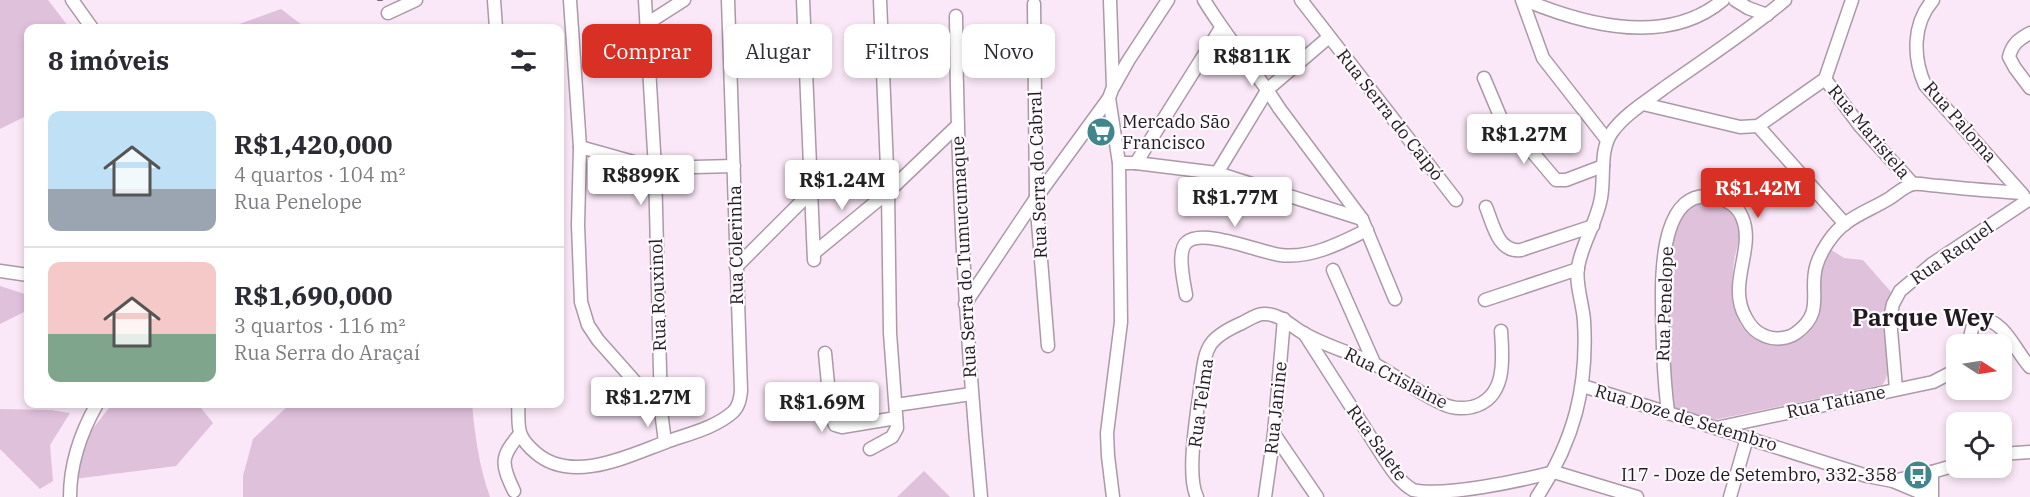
<!DOCTYPE html>
<html lang="pt">
<meta charset="utf-8">
<style>
body{margin:0;font-family:"IBM Plex Serif",serif;background:#f7f7f7;color:#2b2b33;height:100vh;display:flex;flex-direction:column;font-size:22px;white-space:nowrap}
*{box-sizing:border-box;margin:0}
p{font-size:20px;color:#7c7c81}
.icon{flex:none;width:33px;height:33px;fill:none;stroke:currentColor;stroke-width:2;stroke-linecap:round;stroke-linejoin:round}
.map{position:relative;flex:1;overflow:hidden}
.details{position:absolute;left:24px;top:24px;width:540px;height:384px;display:flex;flex-direction:column;background:#fff;border-radius:12px;box-shadow:0 3px 9px #0003}
.details>*{flex:none}
.guide{position:absolute;left:582px;top:24px;width:570px;height:54px;display:flex;gap:12px}
.needle{width:39px;rotate:102deg}
.fabs{position:absolute;left:1946px;top:334px;display:grid;gap:12px}
.fabs a{display:grid;place-items:center;width:66px;height:66px;border-radius:12px;background:#fff;box-shadow:0 3px 9px #0003;font-size:30px}
.price{position:absolute;translate:-50% -51px;padding:0 14px;border-radius:6px;background:#fff;color:#222;font-size:20px;line-height:39px;filter:drop-shadow(0 2px 3px #0008)}
.price::after{content:'';position:absolute;left:50%;top:36px;width:18px;height:14px;margin-left:-9px;background:inherit;clip-path:polygon(0 0,100% 0,50% 100%)}
.price.active{background:#d93025;color:#fff}
ul{padding:0;list-style:none}
li{display:flex;align-items:center;gap:18px;height:150px;padding:0 24px}
li+li{border-top:2px solid #e1e1e2}
li span{display:grid;place-items:center;flex:none;width:168px;height:120px;border-radius:12px;color:#555}
li>.icon{margin-inline-start:auto}
span .icon{width:72px;height:72px;fill:#fffc;stroke-width:1}
li b{font-size:26px}
h2{display:flex;justify-content:space-between;align-items:center;height:72px;padding:0 24px;font-size:26px}
.pill{padding:0 21px;border-radius:12px;background:#fff;box-shadow:0 3px 9px #0003;font-size:21px;line-height:54px}
.pill.active{background:#d93025;color:#fff}
.map>svg:first-child{display:block}
.green{fill:#e0c1dc}
.lines{fill:none;stroke-linecap:round;stroke-linejoin:round}
.stream{stroke:#7d647a;stroke-width:2}
.minor-casing{stroke:#ab99a8;stroke-width:15}
.minor{stroke:#fff;stroke-width:12}
.labels{text-anchor:middle;stroke-width:4.5;stroke-linejoin:round;paint-order:stroke}
.street-label{font-size:18px;fill:#211a20;stroke:#fdfafd}
.poi-label{font-size:18px;fill:#211a20;stroke:#fdfafd;text-anchor:start}
.district-label{font-size:24px;font-weight:bold;fill:#211a20;stroke:#fdfafd}
</style>
<div class="map">
<svg width="2030" height="497" viewBox="0 0 2030 497">
<rect width="100%" height="100%" fill="#fae7f7"/>
<g class="green">
<path d="M0 0H48L68 26 67 28H28V115L0 129Z"/>
<path d="M281 9 306 28H228Z"/>
<path d="M1709 201C1719 204 1730 207 1736 217 1744 232 1736 247 1734 262 1730 289 1731 335 1764 342 1775 344 1790 338 1801 336L1824 262 1830 249 1844 258 1863 260 1891 292C1890 298 1888 305 1888 311 1887 329 1894 373 1882 385L1714 420 1673 407 1671 403 1665 291 1667 244 1676 220 1692 204Z"/>
<path d="M0 286 28 295V310L0 324Z"/>
<path d="M112 404H198L213 423 176 466 74 479 84 440Z"/>
<path d="M290 404H472C475 436 479 466 490 497H243V476L253 439Z"/>
<path d="M0 409 51 410 70 413 50 445 53 481 40 489 0 449Z"/>
<path d="M924 471 950 497H897Z"/>
</g>
<g class="lines">
<path class="stream" d="M378 0H382"/>
<g class="minor-casing">
<g id="minor">
<path d="M72 0 92 28"/>
<path d="M494 0 496 28"/>
<path d="M570 0 580 147 578 225 581 302 588 325 598 340 661 411"/>
<path d="M645 0 655 168 661 411 665 442"/>
<path d="M803 0 814 260"/>
<path d="M1110 0 1113 87 1109 98 1119 163 1121 322 1107 433 1108 456 1113 497"/>
<path d="M1204 0C1227 38 1256 71 1279 108L1362 219 1395 299"/>
<path d="M1301 0 1456 200"/>
<path d="M1522 0 1543 58 1607 140"/>
<path d="M1525 0C1585 25 1667 47 1723 0"/>
<path d="M1735 0 1748 8 1767 15"/>
<path d="M1933 0C1912 24 1913 58 1925 85L2023 195"/>
<path d="M1034 4 1036 198 1048 346"/>
<path d="M388 13 416 0"/>
<path d="M956 16C957 177 966 337 981 497"/>
<path d="M648 23 684 0"/>
<path d="M2030 33C2019 39 2012 44 2009 57L2015 68 2030 88"/>
<path d="M1484 78 1500 116 1504 123 1534 154 1556 180H1566L1603 166"/>
<path d="M1825 79 1860 126 1913 184"/>
<path d="M1114 86 1128 61 1168 0"/>
<path d="M1643 104 1740 127 1758 126 1825 79 1852 0"/>
<path d="M1758 126 1845 224"/>
<path d="M580 147 655 168 734 166"/>
<path d="M1119 163H1136L1217 173 1362 219"/>
<path d="M1136 163 1221 28"/>
<path d="M1217 173 1268 89 1329 37"/>
<path d="M1486 207C1493 224 1498 253 1521 250L1593 226"/>
<path d="M814 253 888 192 957 126"/>
<path d="M736 267 811 192"/>
<path d="M1333 270 1375 365"/>
<path d="M0 271 28 275"/>
<path d="M1186 295C1184 282 1176 251 1187 242 1203 228 1259 252 1280 255 1310 259 1341 243 1367 230"/>
<path d="M1485 300 1578 269"/>
<path d="M965 304 1036 198 1109 98"/>
<path d="M1304 333 1382 455C1390 467 1399 482 1413 490 1445 497 1519 481 1554 472"/>
<path d="M1968 345 1973 325 1979 319C2004 318 2015 351 2030 367"/>
<path d="M825 353 831 415 835 425 842 427 896 418"/>
<path d="M1583 386 1867 476 1893 481"/>
<path d="M1896 389 1890 318 1893 304 1900 291 1932 264 2028 200"/>
<path d="M518 404C519 413 517 427 521 435 524 442 530 448 536 453 572 484 628 456 666 442 688 434 715 428 733 412 739 406 740 399 741 391L728 0"/>
<path d="M896 405 971 394"/>
<path d="M1668 412C1663 373 1662 334 1662 294 1662 262 1665 188 1713 197 1725 199 1737 205 1742 217 1756 249 1726 284 1746 318 1750 326 1757 333 1765 336 1774 340 1788 339 1796 333 1825 312 1809 293 1816 267 1820 252 1833 232 1846 223 1859 213 1876 207 1890 198 1896 194 1905 186 1913 184 1920 183 1932 186 1940 186 1967 189 1994 191 2021 193"/>
<path d="M1716 428 1933 382 1956 370"/>
<path d="M1274 434 1317 497"/>
<path d="M870 449 892 437 897 428 890 333 888 192 880 0"/>
<path d="M2001 454 2030 452"/>
<path d="M1554 472 1637 497"/>
<path d="M1932 472 1956 465"/>
<path d="M514 491C501 464 500 457 520 434"/>
<path d="M70 497C70 464 81 432 97 404"/>
<path d="M1197 497C1186 475 1197 415 1200 389 1206 350 1203 340 1242 323 1248 320 1257 314 1263 314 1279 313 1291 326 1303 333 1327 347 1354 353 1378 366 1399 378 1419 393 1441 403 1450 408 1462 409 1472 407 1507 398 1503 359 1501 331"/>
<path d="M1265 497 1274 434 1284 319"/>
<path d="M1537 497C1574 441 1588 387 1584 321 1583 304 1575 284 1578 267 1582 243 1597 222 1601 198 1605 177 1599 150 1612 132 1625 114 1647 101 1664 88 1705 59 1747 32 1785 0"/>
<path d="M1730 497 1747 438"/>
<path d="M1931 497 1893 481 1932 472V497"/>
</g>
</g>
<use href="#minor" class="minor"/>
</g>
<defs>
<g id="supermarket-disc" transform="scale(1.5)"><circle r="9.5" fill="#3f878b" stroke="#fdfafd"/><path d="M-6-5.5h2.5l.6 2H6L4.5 2H-2.5L-4.4-4H-6ZM-1.5 3.2a1.3 1.3 0 1 0 .1 0ZM3 3.2a1.3 1.3 0 1 0 .1 0Z" fill="#fff"/></g>
<g id="bus-disc" transform="scale(1.5)"><circle r="9.5" fill="#3f878b" stroke="#fdfafd"/><path d="M-5-6H5V4H4V6H2V4H-2V6H-4V4H-5ZM-3.5-4V0h7V-4ZM-3.5 1.2v1.5H-2V1.2ZM2 1.2v1.5H3.5V1.2Z" fill="#fff"/></g>
</defs>
<g fill-rule="evenodd">
<use href="#supermarket-disc" x="1101" y="132"/>
<use href="#bus-disc" x="1918" y="475"/>
</g>
<g class="labels">
<g class="street-label">
<text transform="translate(1390 115) rotate(52)" y="6">Rua Serra do Caipó</text>
<text transform="translate(1960 122) rotate(49)" y="6">Rua Paloma</text>
<text transform="translate(1869 132) rotate(50)" y="6">Rua Maristela</text>
<text transform="translate(1038 175) rotate(-92)" y="6">Rua Serra do Cabral</text>
<text transform="translate(736 245) rotate(-91)" y="6">Rua Colerinha</text>
<text transform="translate(1952 253) rotate(-35)" y="6">Rua Raquel</text>
<text transform="translate(964 257) rotate(-93)" y="6">Rua Serra do Tumucumaque</text>
<text transform="translate(658 295) rotate(-92)" y="6">Rua Rouxinol</text>
<text transform="translate(1665 304) rotate(-88)" y="6">Rua Penelope</text>
<text transform="translate(1396 378) rotate(27)" y="6">Rua Crislaine</text>
<text transform="translate(1836 402) rotate(-12)" y="6">Rua Tatiane</text>
<text transform="translate(1201 403) rotate(-82)" y="6">Rua Telma</text>
<text transform="translate(1276 408) rotate(-84)" y="6">Rua Janine</text>
<text transform="translate(1686 418) rotate(17)" y="6">Rua Doze de Setembro</text>
<text transform="translate(1377 443) rotate(54)" y="6">Rua Salete</text>
</g>
<g class="poi-label">
<text x="1122" y="128">Mercado São<tspan x="1122" dy="21">Francisco</tspan></text>
<text x="1897" y="481" text-anchor="end">I17 - Doze de Setembro, 332-358</text>
</g>
<g class="district-label">
<text x="1923" y="326">Parque Wey</text>
</g>
</g>
</svg>
<div class="fabs">
<a><svg class="needle" viewBox="-14 -14 28 28"><path d="M0-13l5 13h-10z" fill="#e53935"/><path d="M0 13l5-13h-10z" fill="#7c7c81"/></svg></a>
<a><svg class="icon" aria-label="locate" viewBox="0 0 24 24"><circle cx="12" cy="12" r="6"/><path d="M12 2v4M12 18v4M2 12h4M18 12h4"/></svg></a>
</div>
<b class="price" style="left:1252px;top:87px">R$811K</b>
<b class="price" style="left:1524px;top:165px">R$1.27M</b>
<b class="price" style="left:641px;top:206px">R$899K</b>
<b class="price" style="left:842px;top:211px">R$1.24M</b>
<b class="price active" style="left:1758px;top:219px">R$1.42M</b>
<b class="price" style="left:1235px;top:228px">R$1.77M</b>
<b class="price" style="left:648px;top:428px">R$1.27M</b>
<b class="price" style="left:822px;top:433px">R$1.69M</b>
<div class="guide">
<a class="pill active">Comprar</a>
<a class="pill">Alugar</a>
<a class="pill">Filtros</a>
<a class="pill">Novo</a>
</div>
<section class="details">
<h2>8 imóveis<svg class="icon" aria-label="filters" viewBox="0 0 24 24"><path d="M4 7h16M4 17h16"/><circle cx="9" cy="7" r="2"/><circle cx="15" cy="17" r="2"/></svg></h2>
<ul>
<li><span style="background:linear-gradient(#bfe0f5 65%,#9aa5b1 0)"><svg class="icon" aria-label="home" viewBox="0 0 24 24"><path d="M3 11l9-7 9 7M6 9v11h12V9"/></svg></span><div><b>R$1,420,000</b><p>4 quartos · 104 m²</p><p>Rua Penelope</p></div></li>
<li><span style="background:linear-gradient(#f6c9c9 60%,#7fa58c 0)"><svg class="icon" aria-label="home" viewBox="0 0 24 24"><path d="M3 11l9-7 9 7M6 9v11h12V9"/></svg></span><div><b>R$1,690,000</b><p>3 quartos · 116 m²</p><p>Rua Serra do Araçaí</p></div></li>
</ul>
</section>
</div>
